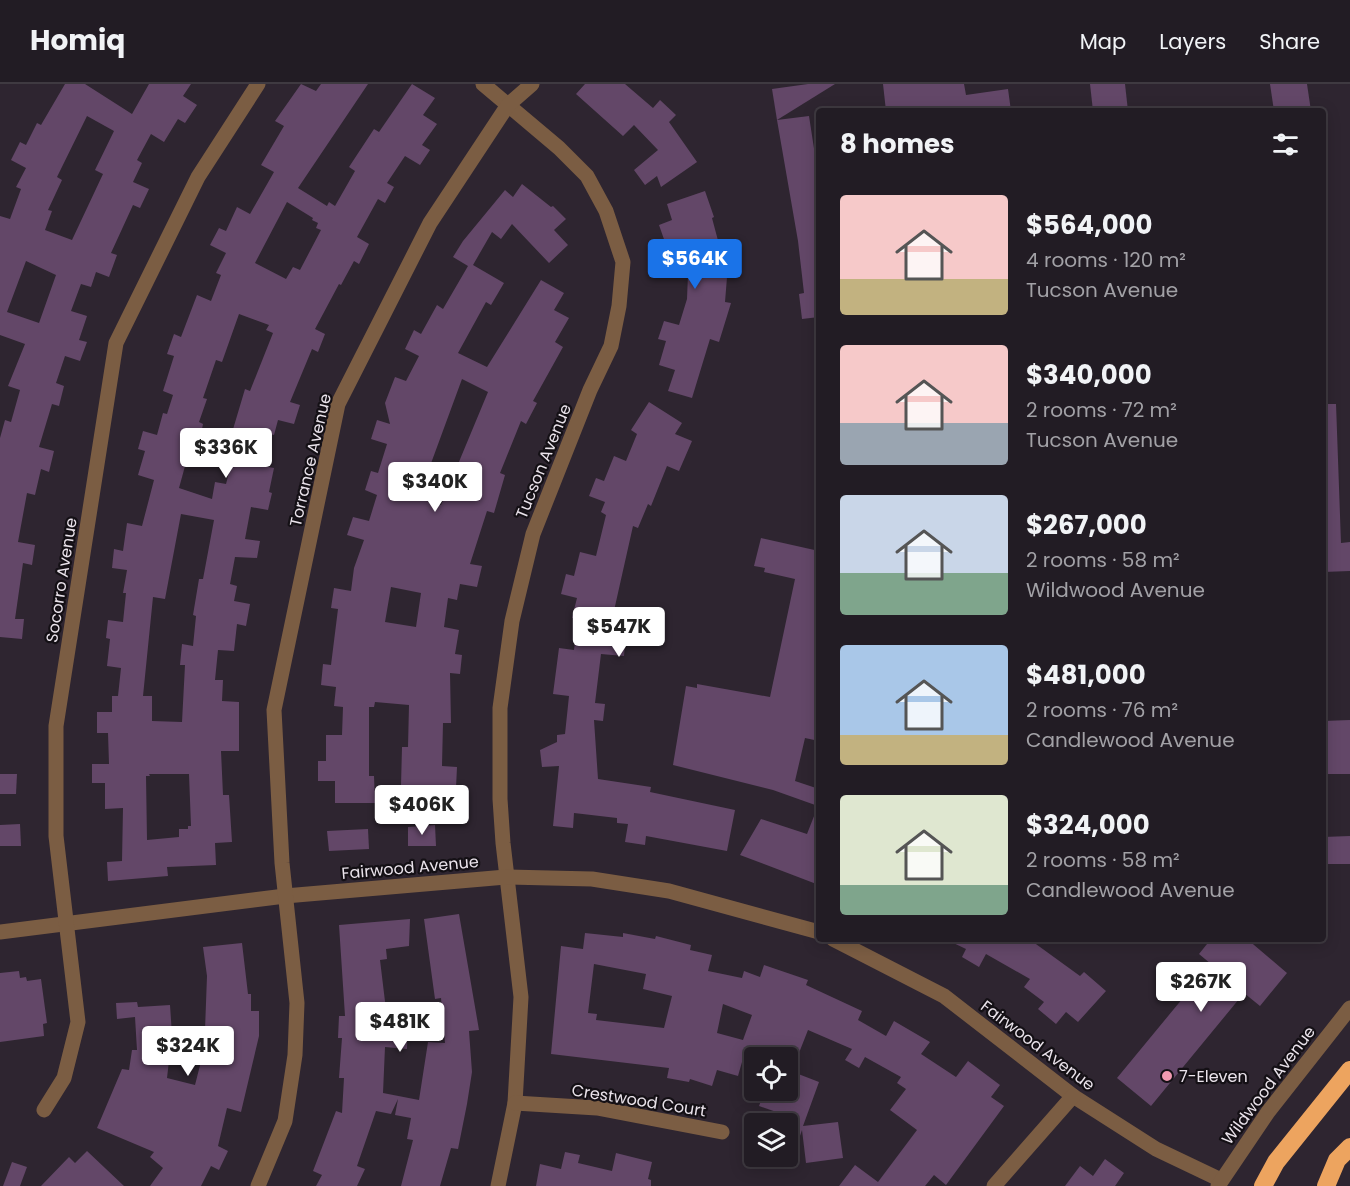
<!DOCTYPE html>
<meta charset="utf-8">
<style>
body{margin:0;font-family:Poppins,sans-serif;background:#2e2931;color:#f1f3f6;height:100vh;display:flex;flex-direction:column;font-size:22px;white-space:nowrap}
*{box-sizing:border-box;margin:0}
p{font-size:20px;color:#a2a1a6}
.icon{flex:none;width:33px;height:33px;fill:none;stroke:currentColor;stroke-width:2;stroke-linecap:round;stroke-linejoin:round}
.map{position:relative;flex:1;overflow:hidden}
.details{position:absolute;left:816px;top:24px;width:510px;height:834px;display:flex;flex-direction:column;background:#221c24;border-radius:6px;box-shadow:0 3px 15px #0003,0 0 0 2px #3f3a41}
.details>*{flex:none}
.controls{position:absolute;left:744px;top:963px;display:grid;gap:12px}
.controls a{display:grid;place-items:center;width:54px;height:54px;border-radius:6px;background:#221c24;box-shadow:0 3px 15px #0003,0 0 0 2px #3f3a41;font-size:30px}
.price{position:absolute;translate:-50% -51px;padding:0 14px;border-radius:6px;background:#fff;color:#222;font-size:20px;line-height:39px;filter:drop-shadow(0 2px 3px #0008)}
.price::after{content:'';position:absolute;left:50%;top:36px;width:18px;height:14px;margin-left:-9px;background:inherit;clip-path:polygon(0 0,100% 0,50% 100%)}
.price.active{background:#1a73e8;color:#fff}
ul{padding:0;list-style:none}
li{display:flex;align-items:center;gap:18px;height:150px;padding:0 24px}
li span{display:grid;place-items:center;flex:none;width:168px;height:120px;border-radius:6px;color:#555}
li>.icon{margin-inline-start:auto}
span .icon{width:72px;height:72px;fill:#fffc;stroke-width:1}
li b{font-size:26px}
h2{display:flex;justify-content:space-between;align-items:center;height:72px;padding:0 24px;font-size:26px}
header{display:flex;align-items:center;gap:36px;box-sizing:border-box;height:84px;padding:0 30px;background:#221c24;border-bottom:2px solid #3f3a41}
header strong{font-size:28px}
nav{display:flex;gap:33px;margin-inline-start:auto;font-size:21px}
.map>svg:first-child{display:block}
.building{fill:#634768;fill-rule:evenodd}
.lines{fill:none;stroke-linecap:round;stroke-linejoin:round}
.minor{stroke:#7b5d43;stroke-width:15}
.tertiary{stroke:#7b5d43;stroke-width:15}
.motorway{stroke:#eda45f;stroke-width:18}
.poi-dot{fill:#f19ab2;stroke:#141015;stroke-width:2}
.labels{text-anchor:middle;stroke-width:4.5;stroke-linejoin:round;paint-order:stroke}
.street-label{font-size:16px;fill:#eae3eb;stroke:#141015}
.poi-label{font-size:16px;fill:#eae3eb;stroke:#141015;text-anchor:start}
</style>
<header>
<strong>Homiq</strong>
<nav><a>Map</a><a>Layers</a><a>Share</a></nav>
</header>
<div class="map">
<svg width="1350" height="1102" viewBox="0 0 1350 1102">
<rect width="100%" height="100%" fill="#2e2530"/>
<g class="building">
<path d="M65 0H85L132 30 149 0H191L183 12 197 21 185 39 178 35 164 58 151 50 137 76 142 79 133 98 149 105 140 124 133 121 111 169 117 171 109 193 96 188 91 203 81 200 71 227 87 232 79 256 87 258 80 277 65 272 56 299 64 302 59 322 52 320 39 363 54 367 49 388 41 385 35 411 27 409 18 458 35 461 32 481 23 479 15 535H24L22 555 0 553V354L5 336 11 338 20 306 8 302 25 260 0 251V132L10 135 21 105 16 103 26 84 11 76 20 58 26 61 37 39 41 41ZM87 32 114 47 95 86 103 90 72 156 45 146 52 127 48 126 62 96 57 93ZM26 177 56 191 39 239 7 228Z"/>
<path d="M301 0 316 7 321 0H368L298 104 327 122 329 118 335 122 355 87 349 83 374 45 379 48 412 0 435 14 423 31 437 40 422 61 430 66 420 81 405 72 387 99 394 103 385 119 378 115 357 153 369 160 359 180 354 177 341 201 339 200 315 245 325 250 318 268 312 265 290 318 300 321 294 340 278 336 274 351 266 349 258 381 274 384 269 408 272 409 268 426 251 423 245 455 260 457 257 474 235 473 230 500 237 502 234 517 250 520 246 542 237 540 234 567 218 566 215 596H223L222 617 239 618V667H221L223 711H229L232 758 215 759 216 781 167 783 168 792 108 797 107 778 122 777 123 724 105 725V699H92V680H109L108 649H97V628H112V612H118L121 584 107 582 110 555 106 554 108 536 123 538 126 509H123L127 486 112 484 114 465 123 467 127 439 142 442 154 396 138 391 145 367 138 365 143 347 157 351 163 329 167 330 173 311 163 307 174 272 167 270 174 250 181 253 197 211 211 217 221 191 216 189 226 169 210 161 219 144 226 147 237 123 250 130 274 88 261 81 284 42 275 37ZM287 118 313 134 312 136 318 139 316 144 321 146 300 186 293 183 286 195 255 179ZM239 230 269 241 266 246 273 249 250 307 245 305 231 352 202 345 203 340 199 338 207 315 203 314 216 276 222 278ZM197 363 233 373 226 400 215 398 212 415 179 404 190 364 196 366ZM181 430 214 436 203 495H199L193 531 196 532 193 562 182 560 180 581H185L182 638 152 637V612H143L153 513 165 515ZM149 690H189L191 742H188V745H179V753L147 756 146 692H150Z"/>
<path d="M585 0H625L653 24 660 16 676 31 669 38 697 78 661 103 657 92 645 101 634 86 658 66 634 41 623 52 576 10Z"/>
<path d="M808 0H835L777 36 772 5Z"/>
<path d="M883 0H964L966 11 1008 5 1011 27H886Z"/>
<path d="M1090 0H1125L1128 27H1093Z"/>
<path d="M1270 0H1307L1311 27H1274Z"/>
<path d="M809 32 819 97V233L802 235 799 210 804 209 798 157 777 36Z"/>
<path d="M522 100 551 123 553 122 566 135 554 146 568 161 549 179 512 140 501 155 492 148 473 181 504 199 491 221 486 218 458 269 487 283 541 196 564 209 554 226 569 234 555 258 563 263 533 317 537 319 526 340 521 337 500 389 505 391 494 429 487 427 470 480 482 482 477 503 460 500 457 516 448 514 444 543 459 546 455 570 462 571 460 590 450 589 451 639H443L442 682 457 683 456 704H448V735L425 736 424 719H407V702H401L402 663H408L409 621 375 618 374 623H369V692H374L375 719H335V697H318V677H326V651H342L343 623 334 622 336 603 321 601 323 580 331 581 338 525 331 524 334 504 351 507 354 484 364 456 347 451 353 433 369 437 377 411 365 406 371 387 378 389 387 360 371 355 377 336 390 340 385 319 395 293 406 297 419 272 405 265 414 246 421 250 437 221 443 225 468 182 453 173 463 157 505 106 513 113ZM462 295 488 308 441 421 419 412ZM391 503 421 509 416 543 385 538Z"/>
<path d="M705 107 714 133 712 134 720 164 733 165 732 181H728L725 218 731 219 719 258 710 255 692 314 668 307 675 286 659 281 666 257 658 255 664 237 679 241 687 215 688 190 675 189 677 157 666 161 659 141 672 136 667 120Z"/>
<path d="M649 318 682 339 675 350 692 357 679 387 667 382 651 422 648 420 638 444 633 442 609 549 626 551 624 572 601 570 595 619 605 620 603 637 594 636 598 695 651 703 650 708 735 726 727 767 646 752 645 761 625 758 628 740 617 739V734L574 729 573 744 553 742 559 682 542 683 540 666 557 658V651L565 650 569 612 553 610 559 564 574 566 578 535 572 534 577 514 561 510 566 490 574 492 580 468 596 472 606 431 601 428 605 418 589 412 596 394 604 397 614 372 626 377 637 350 631 346Z"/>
<path d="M1323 320H1336L1341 459 1350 458V487L1323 488Z"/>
<path d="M761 454 819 467V657L805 654 795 697 819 705V801L740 771 761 735 807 750 818 722 773 706 673 681 686 602 697 604V600L770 613 795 495 764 488 765 484 754 482Z"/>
<path d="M1350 636V690H1323V637Z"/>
<path d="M0 690H17L16 710H0Z"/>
<path d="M20 740 21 762H0V741Z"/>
<path d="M435 741 436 762H408V743Z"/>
<path d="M368 745 369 765 329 767 327 747Z"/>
<path d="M1350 752V780H1323V753Z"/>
<path d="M459 830 479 946 469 947 472 988 467 1020 458 1065 451 1064 440 1102H401L413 1056 407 1055 411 1034 395 1031 398 1015 391 1030 376 1027 357 1082 365 1085 357 1102H316L322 1091 313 1087 336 1027 342 1029 344 994H339L342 954H338L339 932H345L339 841 410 835 409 862 386 865 387 875 380 876 387 934H408L407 965 385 963 383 1009 419 1016 428 958 445 959 441 914 435 915 424 835Z"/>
<path d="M585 849 623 853V849L655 855 656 852 691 861 690 866 712 871 708 887 742 894 744 887 760 893 764 881 808 896 806 901 862 927 858 936 886 952 894 937 930 958 921 970 956 993 968 977 1000 1001 991 1013 1004 1022 946 1101 934 1091 925 1102H839L855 1081 878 1098 917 1046 890 1026 906 1005 897 999 901 993 865 973 859 984 845 976 852 965 808 946 797 974H777L746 964 738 992 717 986 712 1002 690 995 689 998 667 994 669 984 551 970 561 862 583 865ZM594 880 646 890 643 905 672 912 664 944 596 936 597 930 588 929ZM723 920 752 931 743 956 717 949Z"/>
<path d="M945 855H1029L1080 892 1084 888 1106 907 1078 938 1066 928 1056 940 1038 925 1044 918 1024 903 1030 895 986 870 979 883 962 873 966 865Z"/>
<path d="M1211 855H1247L1287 889 1260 922 1244 909 1151 1022 1117 994 1211 880 1199 870Z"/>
<path d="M242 859 248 910H251V927H259V952L241 1028 227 1024 218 1062 228 1067 219 1086 211 1082 201 1102H150L163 1084 150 1073 154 1068 97 1044 122 985 129 986 132 966H137L135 933 117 935 116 919 137 918 138 923 170 921 172 951 167 994 195 1001 209 946H205L207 892 203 863Z"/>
<path d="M19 887 20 894 26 893 27 897 41 895 47 939 43 940 44 952 0 958V889Z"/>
<path d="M788 986 819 998 803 1042 838 1038 843 1074 806 1079 802 1046 790 1081H788V1032L759 1022 765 1006H788Z"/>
<path d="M87 1067 124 1102H41L69 1073 75 1079Z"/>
<path d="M565 1068 580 1071 578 1079 612 1087 616 1069 652 1078 648 1095 651 1096V1102H536L540 1080 561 1085Z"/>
<path d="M1105 1075 1124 1089 1115 1102H1065L1080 1082 1093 1092Z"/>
<path d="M12 1078 27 1083 20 1102H3Z"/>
</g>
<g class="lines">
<g class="minor">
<path d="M483 0 559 64 587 92 606 127 623 178 619 222 611 262 590 306 533 450 512 537 500 624V715L503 759 521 913 515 1019 498 1102"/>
<path d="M0 848 285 812 506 793 592 795 669 807 819 848"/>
<path d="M833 855 944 912 1073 1012 1156 1065 1221 1096"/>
<path d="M515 1019 597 1024 722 1048"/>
<path d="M44 1026 64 994 78 938 56 752V642L116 259 198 93 258 0"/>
<path d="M258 1102 285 1037 295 971 297 919 282 779 274 626 338 320 430 139 508 21 532 0"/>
<path d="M994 1102 1073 1012"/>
</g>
<path class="tertiary" d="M1218 1102 1268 1028 1350 924"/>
<g class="motorway">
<path d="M1263 1102 1276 1078 1350 986"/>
<path d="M1326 1102 1337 1076 1350 1063"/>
</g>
</g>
<circle class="poi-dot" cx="1167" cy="992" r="6"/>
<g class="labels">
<g class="street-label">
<text transform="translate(310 376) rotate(-77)" y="6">Torrance Avenue</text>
<text transform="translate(543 377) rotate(-68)" y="6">Tucson Avenue</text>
<text transform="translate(61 496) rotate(-81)" y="6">Socorro Avenue</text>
<text transform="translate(410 783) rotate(-5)" y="6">Fairwood Avenue</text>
<text transform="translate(1038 961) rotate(37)" y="6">Fairwood Avenue</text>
<text transform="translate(1268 1001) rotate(-53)" y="6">Wildwood Avenue</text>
<text transform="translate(639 1016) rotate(9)" y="6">Crestwood Court</text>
</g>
<g class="poi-label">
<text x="1179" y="998">7-Eleven</text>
</g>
</g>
</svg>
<div class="controls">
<a><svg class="icon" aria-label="locate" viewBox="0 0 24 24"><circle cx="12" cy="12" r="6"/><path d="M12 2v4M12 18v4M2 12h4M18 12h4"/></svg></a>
<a><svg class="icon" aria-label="layers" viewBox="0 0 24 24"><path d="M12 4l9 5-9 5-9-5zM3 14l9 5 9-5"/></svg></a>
</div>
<b class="price active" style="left:695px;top:206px">$564K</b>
<b class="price" style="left:226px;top:395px">$336K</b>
<b class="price" style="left:435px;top:429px">$340K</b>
<b class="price" style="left:619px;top:574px">$547K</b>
<b class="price" style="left:422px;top:752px">$406K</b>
<b class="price" style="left:1201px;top:929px">$267K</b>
<b class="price" style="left:400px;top:969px">$481K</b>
<b class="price" style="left:188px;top:993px">$324K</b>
<section class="details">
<h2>8 homes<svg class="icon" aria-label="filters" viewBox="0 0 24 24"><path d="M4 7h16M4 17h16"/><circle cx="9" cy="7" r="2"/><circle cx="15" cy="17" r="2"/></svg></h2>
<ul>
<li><span style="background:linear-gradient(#f6c9c9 70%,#c2b280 0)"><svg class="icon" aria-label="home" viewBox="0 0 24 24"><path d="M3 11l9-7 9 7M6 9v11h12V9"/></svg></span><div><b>$564,000</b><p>4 rooms · 120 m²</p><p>Tucson Avenue</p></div></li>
<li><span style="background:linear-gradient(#f6c9c9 65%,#9aa5b1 0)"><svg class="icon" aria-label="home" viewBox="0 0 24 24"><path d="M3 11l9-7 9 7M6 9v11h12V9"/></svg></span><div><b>$340,000</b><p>2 rooms · 72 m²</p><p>Tucson Avenue</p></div></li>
<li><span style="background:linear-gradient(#c9d6e8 65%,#7fa58c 0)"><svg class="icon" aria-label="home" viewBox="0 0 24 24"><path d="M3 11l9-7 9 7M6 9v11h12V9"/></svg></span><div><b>$267,000</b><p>2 rooms · 58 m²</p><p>Wildwood Avenue</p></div></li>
<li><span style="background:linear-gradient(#a9c7e8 75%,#c2b280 0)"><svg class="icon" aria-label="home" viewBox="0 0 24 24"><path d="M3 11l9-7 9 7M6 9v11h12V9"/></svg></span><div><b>$481,000</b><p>2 rooms · 76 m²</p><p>Candlewood Avenue</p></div></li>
<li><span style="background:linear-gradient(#dfe7d0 75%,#7fa58c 0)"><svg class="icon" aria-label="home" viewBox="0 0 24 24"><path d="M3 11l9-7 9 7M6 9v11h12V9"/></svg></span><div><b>$324,000</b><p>2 rooms · 58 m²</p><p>Candlewood Avenue</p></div></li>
</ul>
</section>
</div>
